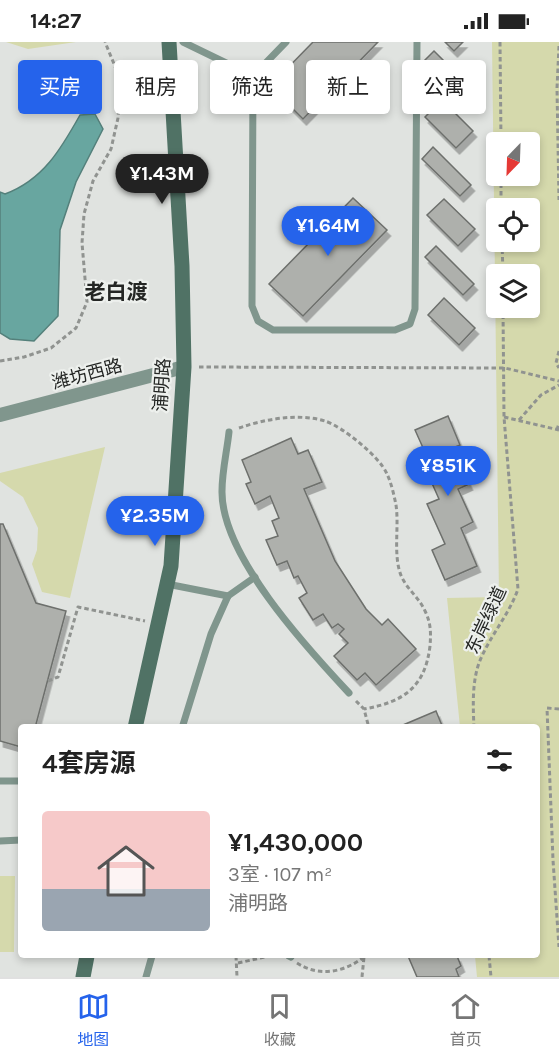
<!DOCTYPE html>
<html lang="zh">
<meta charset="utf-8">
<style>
body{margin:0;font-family:Karla,"Noto Sans SC",sans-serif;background:#f6f6f6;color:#222;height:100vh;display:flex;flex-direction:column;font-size:22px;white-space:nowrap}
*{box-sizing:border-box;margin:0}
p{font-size:20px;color:#767676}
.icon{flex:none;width:33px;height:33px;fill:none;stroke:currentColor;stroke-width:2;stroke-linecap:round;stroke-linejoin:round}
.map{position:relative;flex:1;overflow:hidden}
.sheet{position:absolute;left:18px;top:682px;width:522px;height:234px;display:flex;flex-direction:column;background:#fff;border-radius:6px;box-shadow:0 3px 9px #0003}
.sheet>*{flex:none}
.banner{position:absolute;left:18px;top:18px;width:524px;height:54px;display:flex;gap:12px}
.needle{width:39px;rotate:203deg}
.tools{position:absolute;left:486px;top:90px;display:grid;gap:12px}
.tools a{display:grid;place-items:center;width:54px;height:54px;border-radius:6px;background:#fff;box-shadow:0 3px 9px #0003;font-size:30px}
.price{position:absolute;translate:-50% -51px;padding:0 14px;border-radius:21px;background:#2563eb;color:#fff;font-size:20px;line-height:39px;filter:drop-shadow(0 2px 3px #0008)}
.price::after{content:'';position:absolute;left:50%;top:36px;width:18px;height:14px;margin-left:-9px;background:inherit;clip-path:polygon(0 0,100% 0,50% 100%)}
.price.on{background:#222;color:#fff}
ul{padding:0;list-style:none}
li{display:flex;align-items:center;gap:18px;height:150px;padding:0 24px}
li span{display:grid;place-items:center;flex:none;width:168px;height:120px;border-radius:6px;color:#555}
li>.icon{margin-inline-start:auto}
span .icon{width:72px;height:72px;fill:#fffc;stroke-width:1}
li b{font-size:26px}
h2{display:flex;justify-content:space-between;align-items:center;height:72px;padding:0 24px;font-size:26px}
.pill{padding:0 21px;border-radius:6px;background:#fff;box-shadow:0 3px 9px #0003;font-size:21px;line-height:54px}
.pill.on{background:#2563eb;color:#fff}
.status{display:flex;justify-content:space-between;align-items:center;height:42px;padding:0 30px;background:#fff;direction:ltr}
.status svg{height:16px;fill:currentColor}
.menu{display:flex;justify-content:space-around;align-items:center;height:84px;border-top:2px solid #e0e0e0;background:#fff;font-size:16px;color:#767676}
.menu a{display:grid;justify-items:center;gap:3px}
.menu .on{color:#2563eb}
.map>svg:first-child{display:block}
.green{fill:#d5d9ac;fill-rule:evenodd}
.water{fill:#68a6a0;stroke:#54807b;stroke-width:1.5}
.building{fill:#aeb0ac;stroke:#6d6f6c;stroke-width:1.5;filter:url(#shadow)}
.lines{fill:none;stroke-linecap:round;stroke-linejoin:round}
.path{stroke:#909390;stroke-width:3;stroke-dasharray:4.5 3;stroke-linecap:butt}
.service{stroke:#80968d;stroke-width:7}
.minor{stroke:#80968d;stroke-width:14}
.secondary{stroke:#507265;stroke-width:15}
.labels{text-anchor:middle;stroke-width:4.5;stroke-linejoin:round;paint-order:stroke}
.street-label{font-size:18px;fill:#242624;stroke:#edf0ed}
.quarter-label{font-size:21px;font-weight:bold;fill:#242624;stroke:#edf0ed}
</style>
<div class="status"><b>14:27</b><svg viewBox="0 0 49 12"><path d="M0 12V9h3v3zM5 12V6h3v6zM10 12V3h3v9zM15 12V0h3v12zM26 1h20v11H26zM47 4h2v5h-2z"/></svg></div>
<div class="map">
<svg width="559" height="935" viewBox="0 0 559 935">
<defs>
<filter id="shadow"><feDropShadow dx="3.5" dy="6" stdDeviation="0" flood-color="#0004"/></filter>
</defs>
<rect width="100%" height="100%" fill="#e0e3e0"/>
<g class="green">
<path d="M6 0H76L28 7Z"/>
<path d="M492 0H559V935H477L475 914H537V686L460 685 447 556 499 555ZM530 100V134H496V100ZM530 166V200H496V166ZM496 232H530V266H496Z"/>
<path d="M105 405 70 556 42 550 32 522 37 508 38 486 23 455 0 439V431Z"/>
<path d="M0 834H15L14 910H0Z"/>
</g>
<path class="water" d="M95 72 103 87 76 140 60 188 58 274 34 299 10 297 0 291V150L5 152C43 138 61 107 80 73Z"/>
<g class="building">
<path d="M313 0H378L303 77 270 44Z"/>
<path d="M445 0H463L454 9Z"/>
<path d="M434 9 472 47 461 58 423 20Z"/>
<path d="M442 58 473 89 456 106 425 75Z"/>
<path d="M433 105 471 143 460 154 422 117Z"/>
<path d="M353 156 387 188 303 274 269 242Z"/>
<path d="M444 157 475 187 458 204 427 173Z"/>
<path d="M436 204 474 242 463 253 425 215Z"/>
<path d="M444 256 475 286 459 303 428 273Z"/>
<path d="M448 374 460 403 453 406 469 442 458 447 473 480 461 486 477 524 445 538 432 508 445 502 427 462 439 457 427 430 433 428 415 388Z"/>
<path d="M291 396 298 412 308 408 322 440 304 447 335 519 366 567 382 583 388 577 416 607 376 643 365 631 357 638 334 614 348 601 339 592 344 587 338 582 332 586 323 572 313 578 299 556 307 551 298 534 294 536 287 519 277 523 266 498 278 494 272 479 279 476 270 454 255 462 246 442 251 440 242 418Z"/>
<path d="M0 482H3L36 561 66 569 35 686H21V705L0 699Z"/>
<path d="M436 669 443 686H404L403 683Z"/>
<path d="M408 914H457L461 924 456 927 459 935H417Z"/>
</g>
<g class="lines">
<g class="path">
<path d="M500 0 501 100"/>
<path d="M559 4 557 46 559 158"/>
<path d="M501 134V166"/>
<path d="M502 200 503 232"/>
<path d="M559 309 556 321 559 326"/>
<path d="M0 319 24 315 51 306 76 286 87 260 82 201 84 172 93 139 111 107 118 76 121 39 105 0"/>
<path d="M199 325 505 326 559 339"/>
<path d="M504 375 559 388"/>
<path d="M519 378 541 353 559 343"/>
<path d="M239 386C265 377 298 371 325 379 343 385 380 415 387 432 391 440 394 453 396 463 399 483 394 507 399 527 403 545 418 553 425 569 431 581 431 591 430 604 425 646 403 660 364 667"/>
<path d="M557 388 559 381"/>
<path d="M48 639 58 635 78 565 145 579"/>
<path d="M356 659 364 667 369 686"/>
<path d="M559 667 547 666 553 818 559 905"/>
<path d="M474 686C473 664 472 641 479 621 489 595 509 573 518 547L504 375 503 266"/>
<path d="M236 914 237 935"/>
<path d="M489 914 491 935"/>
<path d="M238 921 269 914"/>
<path d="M297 921C319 935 343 931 364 915"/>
<path d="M362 935 364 915"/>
</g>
<g class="service">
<path d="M183 0 253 34"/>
<path d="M286 0 253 34 252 264 258 279 273 288H395L410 282 415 267 417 0"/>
<path d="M229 390C227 409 222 429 222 449 221 513 306 605 349 651"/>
<path d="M167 542 228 554"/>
<path d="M182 686 211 592 228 554 255 535"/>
<path d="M0 739H21"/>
<path d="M0 799 21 798"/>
<path d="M289 914 291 915"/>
<path d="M146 935 152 914"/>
</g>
<path class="minor" d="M0 373 184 325"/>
<g class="secondary">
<path d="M135 686 171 524 184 325 182 224 169 0"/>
<path d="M83 935 87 914"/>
</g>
</g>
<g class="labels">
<g class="street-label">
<text transform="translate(87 332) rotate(-15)" y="6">潍坊西路</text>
<text transform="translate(162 343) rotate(-86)" y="6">浦明路</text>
<text transform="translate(486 578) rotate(-65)" y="6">东岸绿道</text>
</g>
<g class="quarter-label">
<text x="116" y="257">老白渡</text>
</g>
</g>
</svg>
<div class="tools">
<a><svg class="needle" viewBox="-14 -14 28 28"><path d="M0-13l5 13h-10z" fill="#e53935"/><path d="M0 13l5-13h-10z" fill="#767676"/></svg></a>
<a><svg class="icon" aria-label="locate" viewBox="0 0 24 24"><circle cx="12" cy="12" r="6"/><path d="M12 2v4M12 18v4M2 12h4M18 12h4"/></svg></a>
<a><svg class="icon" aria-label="layers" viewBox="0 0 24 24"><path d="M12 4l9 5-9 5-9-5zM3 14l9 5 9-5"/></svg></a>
</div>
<b class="price on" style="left:162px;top:163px">¥1.43M</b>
<b class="price" style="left:328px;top:215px">¥1.64M</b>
<b class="price" style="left:448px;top:455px">¥851K</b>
<b class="price" style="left:155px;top:505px">¥2.35M</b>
<div class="banner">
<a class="pill on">买房</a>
<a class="pill">租房</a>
<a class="pill">筛选</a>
<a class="pill">新上</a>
<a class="pill">公寓</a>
</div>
<section class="sheet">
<h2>4套房源<svg class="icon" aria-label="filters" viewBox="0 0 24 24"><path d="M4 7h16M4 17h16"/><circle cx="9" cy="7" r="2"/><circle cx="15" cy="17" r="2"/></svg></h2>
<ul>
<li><span style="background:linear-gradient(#f6c9c9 65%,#9aa5b1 0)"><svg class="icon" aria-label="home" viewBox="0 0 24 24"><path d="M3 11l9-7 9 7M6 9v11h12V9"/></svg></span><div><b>¥1,430,000</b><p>3室 · 107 m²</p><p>浦明路</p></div></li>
</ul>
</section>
</div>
<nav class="menu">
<a class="on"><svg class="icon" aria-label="map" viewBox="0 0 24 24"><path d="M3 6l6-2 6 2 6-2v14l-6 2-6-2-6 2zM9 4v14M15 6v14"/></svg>地图</a>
<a><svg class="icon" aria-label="saved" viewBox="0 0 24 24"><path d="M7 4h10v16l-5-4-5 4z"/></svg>收藏</a>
<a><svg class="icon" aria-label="home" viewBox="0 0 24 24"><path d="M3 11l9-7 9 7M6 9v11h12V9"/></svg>首页</a>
</nav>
